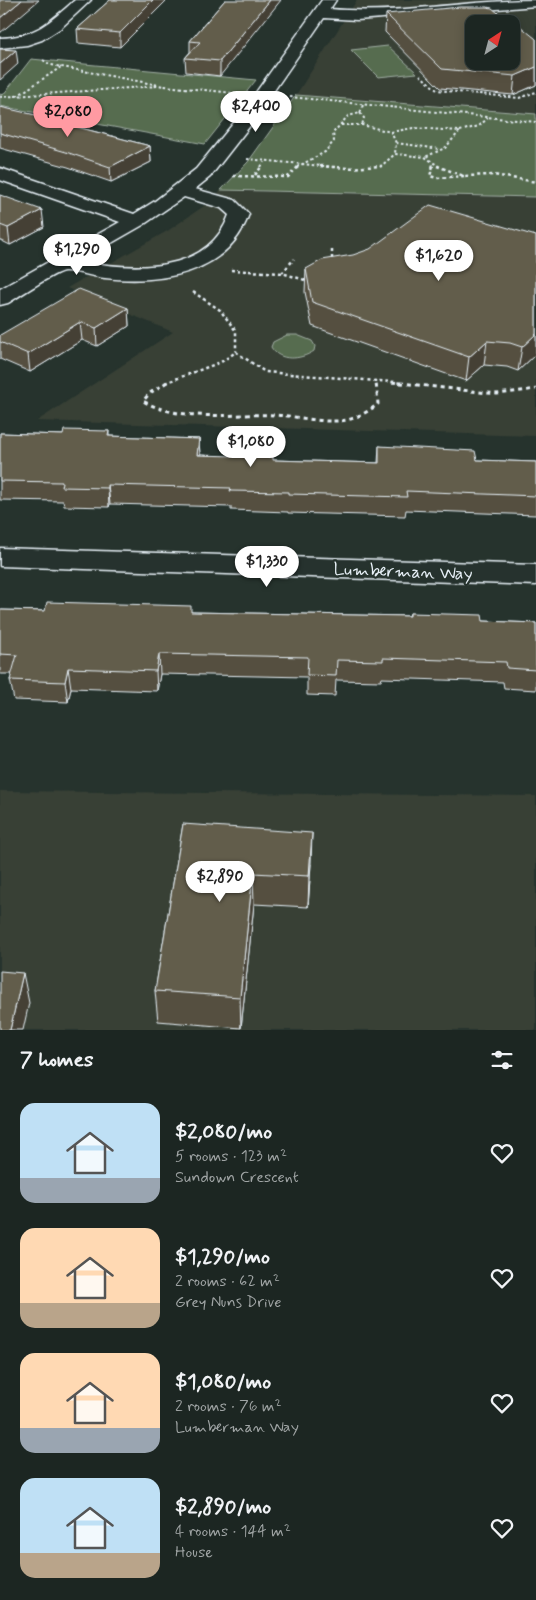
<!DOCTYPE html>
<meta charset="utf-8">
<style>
body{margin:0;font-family:Mynerve,sans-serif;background:#29322f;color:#f1f3f6;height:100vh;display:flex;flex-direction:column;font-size:19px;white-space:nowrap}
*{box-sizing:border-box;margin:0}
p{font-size:16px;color:#a0a5a5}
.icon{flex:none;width:28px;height:28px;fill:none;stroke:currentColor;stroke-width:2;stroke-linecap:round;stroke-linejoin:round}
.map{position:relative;height:1030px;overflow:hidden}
.details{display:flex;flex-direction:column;background:#1c2622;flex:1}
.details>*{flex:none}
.needle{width:32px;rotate:36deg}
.tools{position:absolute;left:465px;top:15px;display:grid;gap:10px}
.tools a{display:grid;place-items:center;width:55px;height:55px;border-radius:10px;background:#1c2622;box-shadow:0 2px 12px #0003,0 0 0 1px #3a4340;font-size:25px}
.price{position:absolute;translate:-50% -42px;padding:0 11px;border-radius:18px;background:#fff;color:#222;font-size:16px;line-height:32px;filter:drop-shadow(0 1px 2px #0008)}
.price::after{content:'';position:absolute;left:50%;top:30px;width:15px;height:11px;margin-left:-8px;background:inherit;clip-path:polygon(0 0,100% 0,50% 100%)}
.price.active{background:#ff9aa2;color:#111}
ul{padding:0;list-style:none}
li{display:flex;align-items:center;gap:15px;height:125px;padding:0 20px}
li span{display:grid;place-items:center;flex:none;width:140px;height:100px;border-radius:15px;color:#555}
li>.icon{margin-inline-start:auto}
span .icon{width:60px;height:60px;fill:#fffc;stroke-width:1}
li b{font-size:21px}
h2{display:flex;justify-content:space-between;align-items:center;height:60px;padding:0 20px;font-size:21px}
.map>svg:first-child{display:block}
.built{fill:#384036;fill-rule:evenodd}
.green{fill:#576c4f;stroke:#a0aea4}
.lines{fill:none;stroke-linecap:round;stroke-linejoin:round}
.minor-casing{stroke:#e8f1f8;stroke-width:3}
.path-far2{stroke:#e8f1f8;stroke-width:2;stroke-dasharray:2.5 2.5;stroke-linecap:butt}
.path-far1{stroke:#e8f1f8;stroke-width:2.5;stroke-dasharray:3 3;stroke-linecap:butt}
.path{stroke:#e8f1f8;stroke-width:3;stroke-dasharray:4 4;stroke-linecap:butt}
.minor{fill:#26332d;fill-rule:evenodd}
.wall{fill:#545040;stroke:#e8f1f8}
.shaded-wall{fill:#454134;stroke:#e8f1f8}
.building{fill:#625d4b;stroke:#e8f1f8;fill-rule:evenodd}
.labels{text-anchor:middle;stroke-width:4.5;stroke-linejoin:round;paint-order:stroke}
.street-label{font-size:18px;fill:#e8f1f8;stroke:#26332d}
</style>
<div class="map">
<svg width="536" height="1030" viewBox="0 0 536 1030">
<rect width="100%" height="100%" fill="#26332d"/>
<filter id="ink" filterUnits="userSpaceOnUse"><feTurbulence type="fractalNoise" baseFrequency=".02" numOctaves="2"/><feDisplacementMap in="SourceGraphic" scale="10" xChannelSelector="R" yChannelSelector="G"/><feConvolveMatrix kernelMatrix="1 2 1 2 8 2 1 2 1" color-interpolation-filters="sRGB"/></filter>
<g filter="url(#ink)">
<g class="built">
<path d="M357 0H536V114L296 95ZM474 24H511V61H474Z"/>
<path d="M221 190 536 197V436L37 421 173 332 67 288 169 230 207 204Z"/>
<path d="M0 791 536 796V1030H0Z"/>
</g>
<g class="green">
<path d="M388 46 417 73 378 77 351 50Z"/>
<path d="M31 59 256 80 205 144 0 106V94L3 95Z"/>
<path d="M296 95 536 114V197L221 190 248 162Z"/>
<path d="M287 335H297L312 341 315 346 314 351C301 360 279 362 271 347L273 342Z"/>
</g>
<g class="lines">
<g class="minor-casing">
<g id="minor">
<path d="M75 0H91L61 28 42 40 27 45 0 48V38C35 37 50 22 75 0Z"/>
<path d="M322 0H336L330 9C398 15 467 0 536 0V6L357 20 324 18 249 127 210 177 195 189 235 200 249 214C228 275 160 284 105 278 94 277 74 270 64 271 55 272 18 297 8 303L0 305V289L120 222 0 180V168L134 214 155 201 196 169 237 119ZM184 197 221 208 229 215C207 276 131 270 80 261L143 225Z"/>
<path d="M0 548 536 565V585L0 566Z"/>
</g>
</g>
<g class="path-far2">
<path d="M43 60 51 65 164 86 233 93"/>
<path d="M420 75 437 90 519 98 536 92"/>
<path d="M17 96 61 67"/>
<path d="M0 97 158 86"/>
<path d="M290 97 536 122"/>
<path d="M360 113 364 118 362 125"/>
<path d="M341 125H362L391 132 396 143 395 154"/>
<path d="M460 131 479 126 488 118"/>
<path d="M391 132 413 128 460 131 445 148 425 157"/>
<path d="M396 143 440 149"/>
<path d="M247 159 334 167"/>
<path d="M261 167 264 162"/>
<path d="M297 167 325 152 334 141 333 133 348 116 360 113 363 105"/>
<path d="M380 167 395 154 425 157 440 167"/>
<path d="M432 167 433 164"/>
</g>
<g class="path-far1">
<path d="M320 166 347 168 382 166"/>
<path d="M433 166 430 176 437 178 464 176"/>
<path d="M437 166 464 176 494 175 536 182"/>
<path d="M255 175 262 166"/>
<path d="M233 176 288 177 299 166"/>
<path d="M332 250V262"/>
<path d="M231 270 282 273 308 281"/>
<path d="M282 273 294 259"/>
<path d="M193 292 220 310 236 331V352"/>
<path d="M236 352 265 372 403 383"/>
<path d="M376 380V383"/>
<path d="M165 383 221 362 236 352"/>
</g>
<g class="path">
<path d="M167 382 150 393 143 401C182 423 232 413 275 415 299 416 323 424 347 420 359 417 369 411 378 404L376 382"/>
<path d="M392 382 497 394 536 389"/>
</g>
<use href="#minor" class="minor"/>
</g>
<g class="wall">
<path d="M110 0H167L120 47 78 43 77 29Z"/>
<path d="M225 0 220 76 186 72 185 58 190 52V41Z"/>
<path d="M386 14 503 17 536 39V85L513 95 440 88 385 32Z"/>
<path d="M0 107 81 128 150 146 151 162 111 182 68 167 0 148Z"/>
<path d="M0 195 44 227 10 245 0 240Z"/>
<path d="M536 236V354L518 371 507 367 484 365 466 381 312 326 305 292 306 269Z"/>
<path d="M128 308 129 326 97 346 82 340 30 372 0 359V335Z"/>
<path d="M109 431V436L199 439 200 455 273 460 378 463 379 446 477 460 536 462V515L406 510 405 516 288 513V512L231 510V507L110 504 109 507 64 506 63 501 0 500V433L63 435Z"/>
<path d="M0 610 45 611 192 612 409 616 410 613 483 621 536 623V690L504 688 503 682 382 678 381 681 336 680 335 696 307 695V677L160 674 157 691 71 688 68 702 14 700 10 680 12 674H0Z"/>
<path d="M183 824 311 864 308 907 254 904 241 1028 158 1021 155 991Z"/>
</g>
<g class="shaded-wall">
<path d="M22 0H39L0 33V18Z"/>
<path d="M153 0H167L120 47V33Z"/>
<path d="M270 0H281L220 76V61Z"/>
<path d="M16 50 18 64 0 80V64Z"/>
<path d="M536 67V85L513 95 515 76Z"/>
<path d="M150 146 151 162 111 182 110 167Z"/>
<path d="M42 210 44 227 10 245 8 228Z"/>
<path d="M128 308 129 326 97 346 96 328Z"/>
<path d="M80 322 82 340 30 372 28 354Z"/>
<path d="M536 334V354L518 371 522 347Z"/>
<path d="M487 341 484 365 466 381 469 357Z"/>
<path d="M199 439 200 457 197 455Z"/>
<path d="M108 485 110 504 109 507 108 488Z"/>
<path d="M159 654 160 674 157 691 156 671Z"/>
<path d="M68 668 71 688 68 702 65 682Z"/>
<path d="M312 833 311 864 308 907 309 876Z"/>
<path d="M253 873 254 904 241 1028 240 997Z"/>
<path d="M23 973 29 1003 23 1030H10Z"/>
</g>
<g class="building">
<path d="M0 0H22L0 18Z"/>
<path d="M110 0H153L120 33 77 29Z"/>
<path d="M225 0H270L220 61 185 58 200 42 190 41Z"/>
<path d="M460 7H487L492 8 503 17H509L536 39V67L515 76 442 69 386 14ZM474 24H511V61H474Z"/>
<path d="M0 49 16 50 0 64Z"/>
<path d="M0 107 80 125 77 127 150 146 110 167 66 152 0 133Z"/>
<path d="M0 195 42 210 8 228 0 225Z"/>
<path d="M430 205 536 236V334L522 347 510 343 487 341 469 357 312 302 306 269 322 260 353 255 370 249Z"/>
<path d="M79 289 128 308 96 328 80 322 28 354 0 342V335Z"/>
<path d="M64 430 109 431 108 436 199 439 197 455 273 457V460L379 463V446L475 451 477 460 536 462V496L406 491 407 497 288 494V492L230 491 231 488 108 485V488L61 487 62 482 0 481V433L63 435Z"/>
<path d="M47 602 191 606V612L410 616V613L482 615 483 621 536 623V670L507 668 506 662 383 658V661L337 660 336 676 307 675 308 657 159 654 156 671 68 668 65 682 10 680 17 655 0 654V610L45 611Z"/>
<path d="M183 824 312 833 309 876 253 873 240 997 155 991Z"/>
<path d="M0 971 23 973 10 1030H0Z"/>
</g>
</g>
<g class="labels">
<g class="street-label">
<text transform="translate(403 571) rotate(2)" y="6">Lumberman Way</text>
</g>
</g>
</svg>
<div class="tools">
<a><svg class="needle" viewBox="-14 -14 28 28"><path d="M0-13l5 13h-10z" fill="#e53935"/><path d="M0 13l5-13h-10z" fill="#a0a5a5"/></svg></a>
</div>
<b class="price" style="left:256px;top:133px">$2,400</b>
<b class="price active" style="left:68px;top:138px">$2,080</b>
<b class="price" style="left:77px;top:276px">$1,290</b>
<b class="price" style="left:439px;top:282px">$1,620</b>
<b class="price" style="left:251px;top:468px">$1,080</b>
<b class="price" style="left:267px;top:588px">$1,330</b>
<b class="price" style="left:220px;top:903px">$2,890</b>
</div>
<section class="details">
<h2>7 homes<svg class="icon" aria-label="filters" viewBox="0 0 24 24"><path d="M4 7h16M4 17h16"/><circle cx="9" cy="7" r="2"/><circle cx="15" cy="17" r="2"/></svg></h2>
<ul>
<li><span style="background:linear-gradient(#bfe0f5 75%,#9aa5b1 0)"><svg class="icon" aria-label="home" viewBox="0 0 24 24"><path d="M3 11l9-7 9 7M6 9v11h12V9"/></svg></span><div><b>$2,080/mo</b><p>5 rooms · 123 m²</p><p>Sundown Crescent</p></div><svg class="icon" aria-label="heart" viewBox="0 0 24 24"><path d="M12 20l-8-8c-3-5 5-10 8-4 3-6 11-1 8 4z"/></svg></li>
<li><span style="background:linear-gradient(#ffd9b3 75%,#b9a48a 0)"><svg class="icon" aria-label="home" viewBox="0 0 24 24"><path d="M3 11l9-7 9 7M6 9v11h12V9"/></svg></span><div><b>$1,290/mo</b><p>2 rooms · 62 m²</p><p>Grey Nuns Drive</p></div><svg class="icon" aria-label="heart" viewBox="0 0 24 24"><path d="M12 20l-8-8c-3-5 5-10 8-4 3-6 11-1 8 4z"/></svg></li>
<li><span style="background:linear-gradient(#ffd9b3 75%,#9aa5b1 0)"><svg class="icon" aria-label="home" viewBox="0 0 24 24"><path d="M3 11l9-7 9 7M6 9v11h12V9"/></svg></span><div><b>$1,080/mo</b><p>2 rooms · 76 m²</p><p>Lumberman Way</p></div><svg class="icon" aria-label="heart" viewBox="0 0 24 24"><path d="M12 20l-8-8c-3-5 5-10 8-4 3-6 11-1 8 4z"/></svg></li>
<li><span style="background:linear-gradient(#bfe0f5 75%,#b9a48a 0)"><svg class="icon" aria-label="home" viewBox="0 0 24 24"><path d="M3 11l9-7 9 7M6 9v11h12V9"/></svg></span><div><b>$2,890/mo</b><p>4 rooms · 144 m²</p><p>House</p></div><svg class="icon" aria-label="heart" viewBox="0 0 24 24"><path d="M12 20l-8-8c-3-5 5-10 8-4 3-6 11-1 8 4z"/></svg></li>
</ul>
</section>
